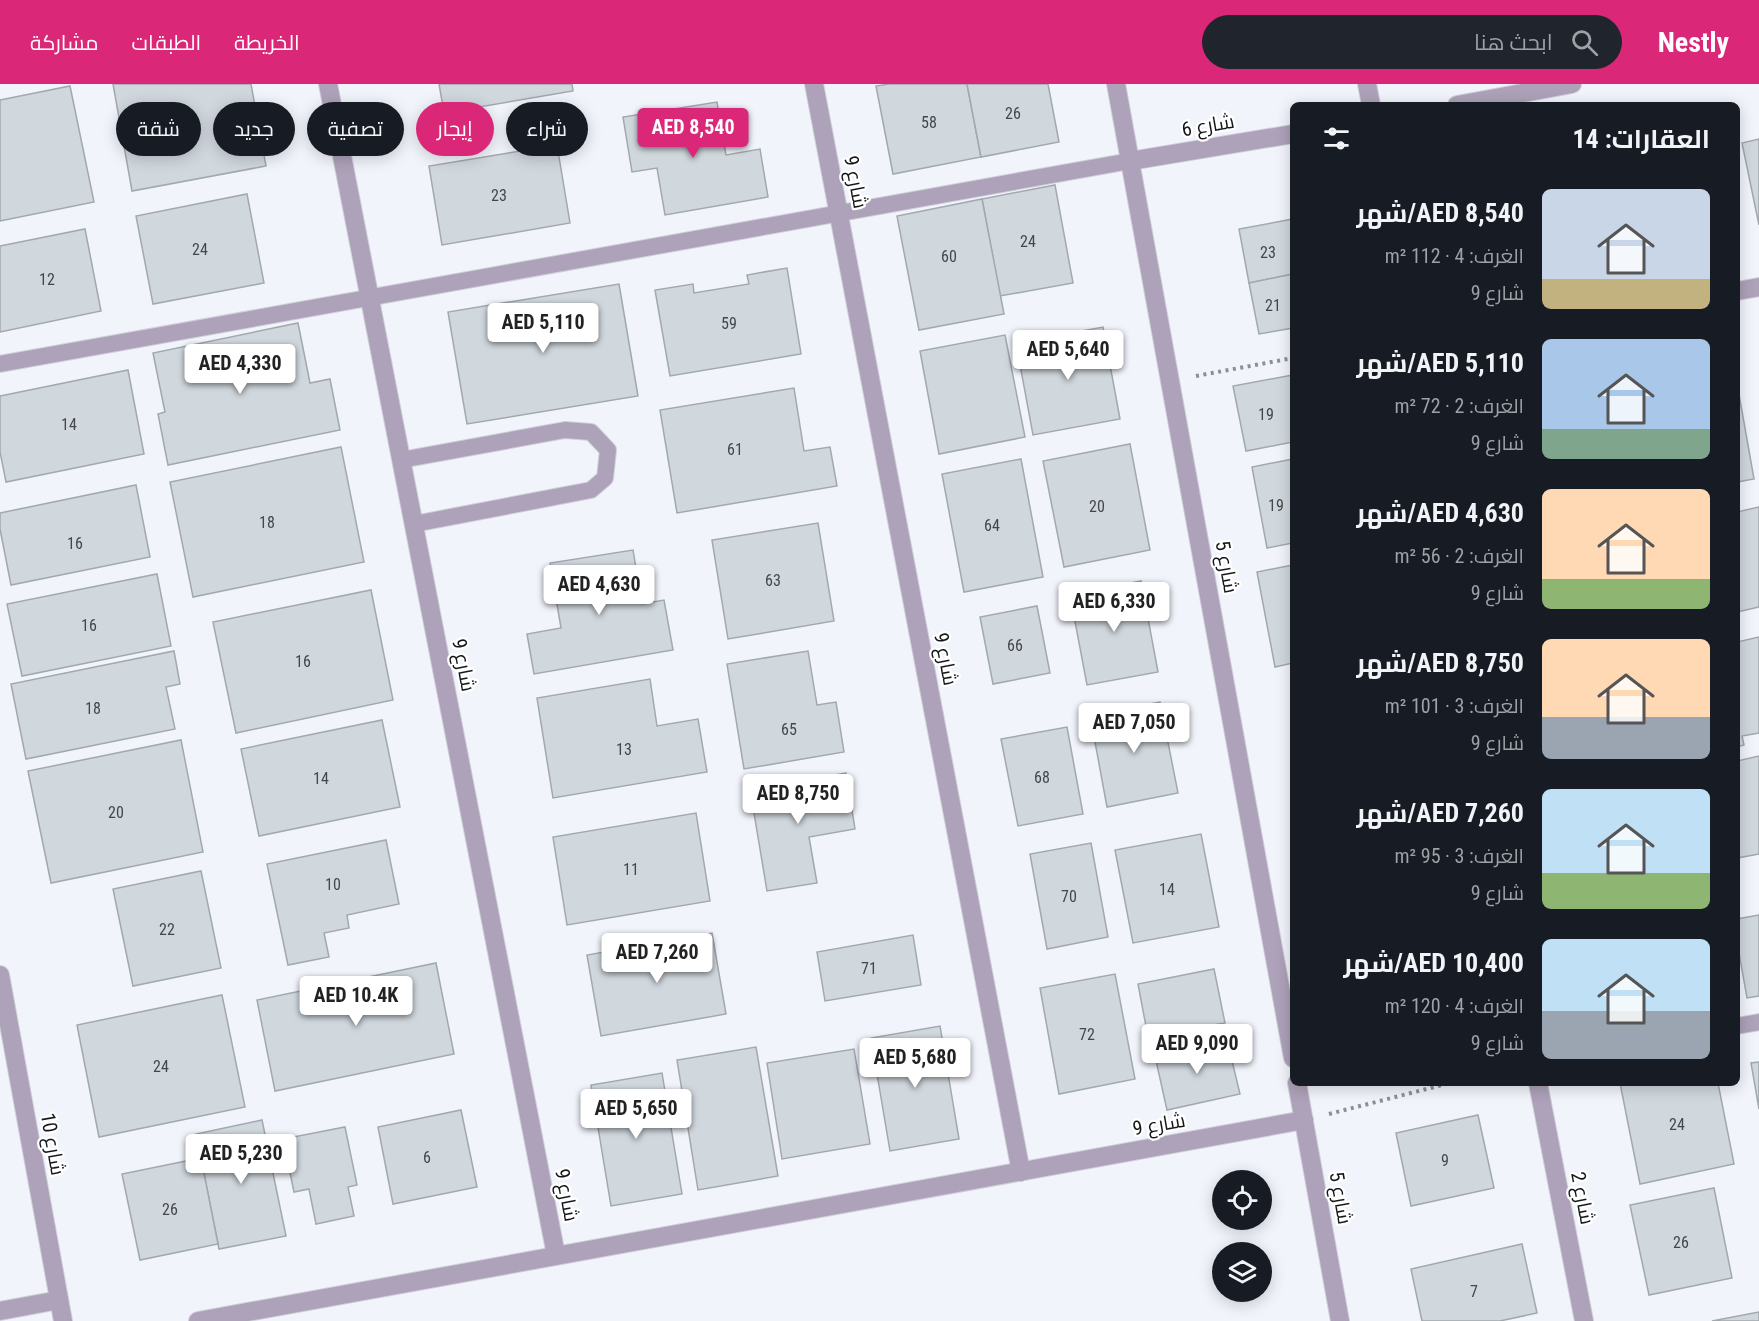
<!DOCTYPE html>
<html lang="ar">
<meta charset="utf-8">
<style>
body{margin:0;font-family:"Roboto Condensed",Cairo,sans-serif;background:#20242c;color:#f1f3f6;direction:rtl;height:100vh;display:flex;flex-direction:column;font-size:22px;white-space:nowrap}
*{box-sizing:border-box;margin:0}
p{font-size:20px;color:#9ea1a6}
.icon{flex:none;width:33px;height:33px;fill:none;stroke:currentColor;stroke-width:2;stroke-linecap:round;stroke-linejoin:round}
.map{position:relative;flex:1;overflow:hidden;direction:ltr}
.panel{position:absolute;left:1290px;top:18px;width:450px;height:984px;display:flex;flex-direction:column;background:#171b24;border-radius:9px;box-shadow:0 3px 15px #0003;direction:rtl}
.panel>*{flex:none}
.top-card{position:absolute;left:18px;top:18px;width:570px;height:54px;direction:rtl;display:flex;gap:12px}
.buttons{position:absolute;left:1212px;top:1086px;display:grid;gap:12px}
.buttons a{display:grid;place-items:center;width:60px;height:60px;border-radius:50%;background:#171b24;box-shadow:0 3px 15px #0003;font-size:30px}
.price{position:absolute;translate:-50% -51px;padding:0 14px;border-radius:6px;background:#fff;color:#222;font-size:20px;line-height:39px;filter:drop-shadow(0 2px 3px #0008)}
.price::after{content:'';position:absolute;left:50%;top:36px;width:18px;height:14px;margin-left:-9px;background:inherit;clip-path:polygon(0 0,100% 0,50% 100%)}
.price.current{background:#db2777;color:#fff}
ul{padding:0;list-style:none}
li{display:flex;align-items:center;gap:18px;height:150px;padding:0 30px}
li span{display:grid;place-items:center;flex:none;width:168px;height:120px;border-radius:9px;color:#555}
li>.icon{margin-inline-start:auto}
span .icon{width:72px;height:72px;fill:#fffc;stroke-width:1}
li b{font-size:26px}
h2{display:flex;justify-content:space-between;align-items:center;height:72px;padding:0 30px;font-size:26px}
.pill{padding:0 21px;border-radius:27px;background:#171b24;box-shadow:0 3px 15px #0003;font-size:21px;line-height:54px}
.pill.current{background:#db2777;color:#fff}
header{display:flex;align-items:center;gap:36px;box-sizing:border-box;height:84px;padding:0 30px;background:#db2777;color:#fff}
header strong{font-size:28px}
nav{display:flex;gap:33px;margin-inline-start:auto;font-size:21px}
.search{width:420px;height:54px;background:#20242c;display:flex;align-items:center;gap:15px;box-sizing:border-box;padding:0 21px;border-radius:33px;color:#9ea1a6;font-size:22px}
.map>svg:first-child{display:block}
.building{fill:#d0d8de;stroke:#a1a8ae;stroke-width:1.5}
.lines{fill:none;stroke-linecap:round;stroke-linejoin:round}
.lane-casing{stroke:#cfd0d8;stroke-width:18}
.street-casing{stroke:#cfd0d8;stroke-width:20}
.path{stroke:#8d8f94;stroke-width:4;stroke-dasharray:3 4.5;stroke-linecap:butt}
.lane{stroke:#ada2b9;stroke-width:16}
.street{stroke:#ada2b9;stroke-width:18}
.labels{text-anchor:middle;stroke-width:4.5;stroke-linejoin:round;paint-order:stroke}
.number-label{font-size:16px;fill:#44464a}
.street-label{font-size:20px;fill:#151618;stroke:#fff}
</style>
<header>
<strong>Nestly</strong>
<div class="search"><svg class="icon" aria-label="search" viewBox="0 0 24 24"><circle cx="10" cy="10" r="6"/><path d="M15 15l6 6"/></svg>ابحث هنا</div>
<nav><a>الخريطة</a><a>الطبقات</a><a>مشاركة</a></nav>
</header>
<div class="map">
<svg width="1759" height="1237" viewBox="0 0 1759 1237">
<rect width="100%" height="100%" fill="#f2f4fc"/>
<g class="building">
<path d="M113 0H251L266 82 132 107Z"/>
<path d="M439 0H572L573 7 444 29Z"/>
<path d="M889 0H967L981 73 893 90 876 2Z"/>
<path d="M967 0H1048L1059 58 981 73Z"/>
<path d="M70 2 94 118 0 137V16Z"/>
<path d="M717 18 726 71 760 65 768 113 665 131 657 84 632 88 623 33Z"/>
<path d="M1759 55V141L1742 59Z"/>
<path d="M557 61 570 139 442 161 429 82Z"/>
<path d="M1055 101 1073 199 1000 212 982 115Z"/>
<path d="M247 110 264 199 153 220 136 132Z"/>
<path d="M982 115 1004 230 919 246 897 132Z"/>
<path d="M1293 135V190L1249 199 1239 145Z"/>
<path d="M85 145 101 227 0 248V162Z"/>
<path d="M787 184 801 270 670 292 655 206 693 200 694 209 749 200 747 191Z"/>
<path d="M1293 190V244L1259 250 1249 199Z"/>
<path d="M619 200 638 312 467 340 448 228Z"/>
<path d="M298 239 310 299 330 295 340 346 168 381 158 330 165 328 153 269Z"/>
<path d="M1103 243 1120 335 1033 351 1016 259Z"/>
<path d="M1005 251 1025 353 939 370 920 267Z"/>
<path d="M128 286 144 370 6 398 0 368V312Z"/>
<path d="M1293 291V358L1246 367 1233 302Z"/>
<path d="M1737 299 1754 395 1737 398Z"/>
<path d="M794 304 804 367 830 363 837 402 677 429 660 326Z"/>
<path d="M1130 360 1150 466 1064 483 1043 377Z"/>
<path d="M341 363 364 478 193 513 170 398Z"/>
<path d="M1021 375 1043 493 964 508 942 390Z"/>
<path d="M1293 375V459L1267 464 1252 383Z"/>
<path d="M136 401 150 473 11 501 0 445V429Z"/>
<path d="M1759 423V523L1737 528V428Z"/>
<path d="M818 439 834 537 728 555 712 456Z"/>
<path d="M633 466 642 520 664 516 673 566 534 590 527 550 561 544 550 479Z"/>
<path d="M1293 481V579L1275 583 1257 488Z"/>
<path d="M157 490 171 562 22 592 7 520Z"/>
<path d="M1141 497 1158 588 1087 601 1070 511Z"/>
<path d="M371 506 393 616 236 649 213 538Z"/>
<path d="M1037 522 1050 589 993 600 980 533Z"/>
<path d="M1759 553V649L1742 652 1744 661 1737 663V558Z"/>
<path d="M174 567 180 600 166 603 175 645 26 675 11 600Z"/>
<path d="M808 567 817 621 836 618 844 668 744 685 727 580Z"/>
<path d="M650 595 657 642 698 635 707 688 553 714 537 614Z"/>
<path d="M1160 618 1178 709 1107 723 1090 631Z"/>
<path d="M382 636 400 723 259 752 241 665Z"/>
<path d="M1067 643 1083 730 1018 742 1001 655Z"/>
<path d="M181 656 203 768 51 799 28 687Z"/>
<path d="M1759 672V770L1737 774V677Z"/>
<path d="M846 689 855 745 809 753 817 799 767 807 750 705Z"/>
<path d="M696 729 710 817 567 841 553 753Z"/>
<path d="M1201 750 1219 843 1133 859 1115 766Z"/>
<path d="M386 756 399 820 347 831 349 844 324 849 329 873 288 881 267 780Z"/>
<path d="M1091 759 1108 853 1047 865 1030 770Z"/>
<path d="M201 787 221 884 133 902 113 805Z"/>
<path d="M1759 831V912L1747 914 1737 858V835Z"/>
<path d="M712 849 726 930 601 952 587 871Z"/>
<path d="M913 851 921 901 825 917 817 868Z"/>
<path d="M436 879 454 970 275 1007 257 916Z"/>
<path d="M1214 885 1225 939 1148 953 1138 900Z"/>
<path d="M1115 890 1135 995 1059 1010 1040 904Z"/>
<path d="M222 911 245 1023 99 1053 77 941Z"/>
<path d="M940 942 959 1055 890 1067 871 954Z"/>
<path d="M1227 956 1240 1010 1167 1026 1155 972Z"/>
<path d="M756 963 778 1092 698 1106 677 976Z"/>
<path d="M854 965 870 1060 782 1075 767 979Z"/>
<path d="M1759 978V1025L1751 979Z"/>
<path d="M662 989 682 1110 611 1122 591 1001Z"/>
<path d="M1620 999H1718L1734 1080 1640 1100Z"/>
<path d="M461 1026 477 1103 393 1120 378 1043Z"/>
<path d="M1478 1031 1494 1104 1411 1122 1396 1049Z"/>
<path d="M262 1036 286 1152 219 1165 196 1050Z"/>
<path d="M345 1043 357 1101 348 1103 354 1132 316 1140 309 1105 294 1108 283 1055Z"/>
<path d="M201 1074 218 1160 140 1176 122 1090Z"/>
<path d="M1714 1104 1732 1194 1649 1211 1630 1121Z"/>
<path d="M1522 1160 1537 1229 1500 1237H1422L1411 1185Z"/>
<path d="M1759 1228V1237H1712Z"/>
</g>
<g class="lines">
<g class="lane-casing">
<g id="lane">
<path d="M0 280 1130 77"/>
<path d="M401 376 565 346 591 348 608 366 605 394 591 406 414 440"/>
<path d="M1737 942 1759 938"/>
</g>
</g>
<g class="street-casing">
<g id="street">
<path d="M328 0 556 1171"/>
<path d="M814 0 1021 1088"/>
<path d="M1116 0 1293 974"/>
<path d="M1367 0 1371 21"/>
<path d="M1457 21 1572 0"/>
<path d="M1130 77 1293 50"/>
<path d="M1737 207 1759 203"/>
<path d="M0 891 63 1237"/>
<path d="M1297 999 1340 1237"/>
<path d="M1538 999 1584 1237"/>
<path d="M0 1227 59 1216"/>
<path d="M198 1237 1304 1036"/>
</g>
</g>
<g class="path">
<path d="M1196 292 1293 274"/>
<path d="M1329 1030 1450 999"/>
</g>
<use href="#lane" class="lane"/>
<use href="#street" class="street"/>
</g>
<g class="labels">
<g class="number-label">
<text x="1013" y="35">26</text>
<text x="929" y="44">58</text>
<text x="499" y="117">23</text>
<text x="1028" y="163">24</text>
<text x="200" y="171">24</text>
<text x="1268" y="174">23</text>
<text x="949" y="178">60</text>
<text x="47" y="201">12</text>
<text x="1273" y="227">21</text>
<text x="729" y="245">59</text>
<text x="1266" y="336">19</text>
<text x="69" y="346">14</text>
<text x="735" y="371">61</text>
<text x="1276" y="427">19</text>
<text x="1097" y="428">20</text>
<text x="267" y="444">18</text>
<text x="992" y="447">64</text>
<text x="75" y="465">16</text>
<text x="773" y="502">63</text>
<text x="89" y="547">16</text>
<text x="1015" y="567">66</text>
<text x="303" y="583">16</text>
<text x="93" y="630">18</text>
<text x="789" y="651">65</text>
<text x="624" y="671">13</text>
<text x="1042" y="699">68</text>
<text x="321" y="700">14</text>
<text x="116" y="734">20</text>
<text x="631" y="791">11</text>
<text x="333" y="806">10</text>
<text x="1167" y="811">14</text>
<text x="1069" y="818">70</text>
<text x="167" y="851">22</text>
<text x="869" y="890">71</text>
<text x="1087" y="956">72</text>
<text x="161" y="988">24</text>
<text x="1677" y="1046">24</text>
<text x="427" y="1079">6</text>
<text x="1445" y="1082">9</text>
<text x="170" y="1131">26</text>
<text x="1681" y="1164">26</text>
<text x="1474" y="1213">7</text>
</g>
<g class="street-label">
<text transform="translate(1208 41) rotate(-10)" y="7">شارع 6</text>
<text transform="translate(856 98) rotate(79)" y="7">شارع 9</text>
<text transform="translate(1227 483) rotate(80)" y="7">شارع 5</text>
<text transform="translate(946 575) rotate(79)" y="7">شارع 9</text>
<text transform="translate(464 581) rotate(79)" y="7">شارع 9</text>
<text transform="translate(1159 1040) rotate(-10)" y="7">شارع 9</text>
<text transform="translate(53 1060) rotate(80)" y="7">شارع 10</text>
<text transform="translate(567 1111) rotate(79)" y="7">شارع 9</text>
<text transform="translate(1341 1114) rotate(80)" y="7">شارع 5</text>
<text transform="translate(1583 1114) rotate(79)" y="7">شارع 2</text>
</g>
</g>
</svg>
<div class="buttons">
<a><svg class="icon" aria-label="locate" viewBox="0 0 24 24"><circle cx="12" cy="12" r="6"/><path d="M12 2v4M12 18v4M2 12h4M18 12h4"/></svg></a>
<a><svg class="icon" aria-label="layers" viewBox="0 0 24 24"><path d="M12 4l9 5-9 5-9-5zM3 14l9 5 9-5"/></svg></a>
</div>
<b class="price current" style="left:693px;top:75px">AED 8,540</b>
<b class="price" style="left:543px;top:270px">AED 5,110</b>
<b class="price" style="left:1068px;top:297px">AED 5,640</b>
<b class="price" style="left:240px;top:311px">AED 4,330</b>
<b class="price" style="left:599px;top:532px">AED 4,630</b>
<b class="price" style="left:1114px;top:549px">AED 6,330</b>
<b class="price" style="left:1134px;top:670px">AED 7,050</b>
<b class="price" style="left:798px;top:741px">AED 8,750</b>
<b class="price" style="left:657px;top:900px">AED 7,260</b>
<b class="price" style="left:356px;top:943px">AED 10.4K</b>
<b class="price" style="left:1197px;top:991px">AED 9,090</b>
<b class="price" style="left:915px;top:1005px">AED 5,680</b>
<b class="price" style="left:636px;top:1056px">AED 5,650</b>
<b class="price" style="left:241px;top:1101px">AED 5,230</b>
<div class="top-card">
<a class="pill">شراء</a>
<a class="pill current">إيجار</a>
<a class="pill">تصفية</a>
<a class="pill">جديد</a>
<a class="pill">شقة</a>
</div>
<section class="panel">
<h2>العقارات: 14<svg class="icon" aria-label="filters" viewBox="0 0 24 24"><path d="M4 7h16M4 17h16"/><circle cx="9" cy="7" r="2"/><circle cx="15" cy="17" r="2"/></svg></h2>
<ul>
<li><span style="background:linear-gradient(#c9d6e8 75%,#c2b280 0)"><svg class="icon" aria-label="home" viewBox="0 0 24 24"><path d="M3 11l9-7 9 7M6 9v11h12V9"/></svg></span><div><b>AED 8,540/شهر</b><p>الغرف: 4 · 112 m²</p><p>شارع 9</p></div></li>
<li><span style="background:linear-gradient(#a9c7e8 75%,#7fa58c 0)"><svg class="icon" aria-label="home" viewBox="0 0 24 24"><path d="M3 11l9-7 9 7M6 9v11h12V9"/></svg></span><div><b>AED 5,110/شهر</b><p>الغرف: 2 · 72 m²</p><p>شارع 9</p></div></li>
<li><span style="background:linear-gradient(#ffd9b3 75%,#8fb573 0)"><svg class="icon" aria-label="home" viewBox="0 0 24 24"><path d="M3 11l9-7 9 7M6 9v11h12V9"/></svg></span><div><b>AED 4,630/شهر</b><p>الغرف: 2 · 56 m²</p><p>شارع 9</p></div></li>
<li><span style="background:linear-gradient(#ffd9b3 65%,#9aa5b1 0)"><svg class="icon" aria-label="home" viewBox="0 0 24 24"><path d="M3 11l9-7 9 7M6 9v11h12V9"/></svg></span><div><b>AED 8,750/شهر</b><p>الغرف: 3 · 101 m²</p><p>شارع 9</p></div></li>
<li><span style="background:linear-gradient(#bfe0f5 70%,#8fb573 0)"><svg class="icon" aria-label="home" viewBox="0 0 24 24"><path d="M3 11l9-7 9 7M6 9v11h12V9"/></svg></span><div><b>AED 7,260/شهر</b><p>الغرف: 3 · 95 m²</p><p>شارع 9</p></div></li>
<li><span style="background:linear-gradient(#bfe0f5 60%,#9aa5b1 0)"><svg class="icon" aria-label="home" viewBox="0 0 24 24"><path d="M3 11l9-7 9 7M6 9v11h12V9"/></svg></span><div><b>AED 10,400/شهر</b><p>الغرف: 4 · 120 m²</p><p>شارع 9</p></div></li>
</ul>
</section>
</div>
